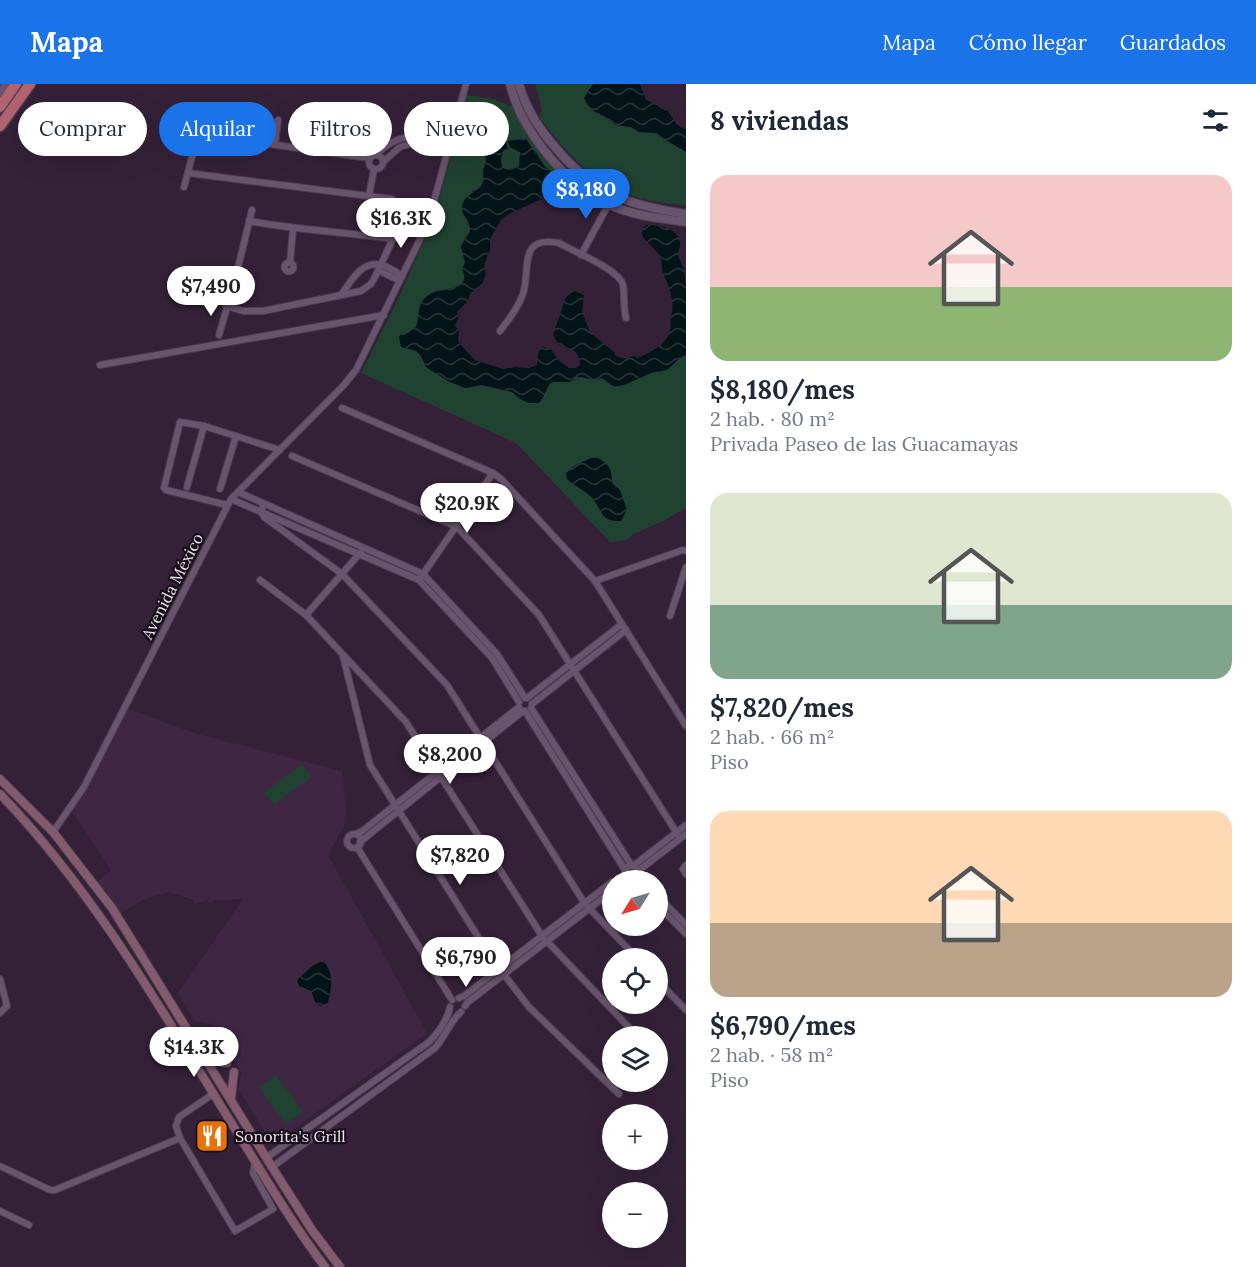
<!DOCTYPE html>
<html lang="es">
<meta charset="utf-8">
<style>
body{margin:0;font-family:Lora,serif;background:#f2f2f3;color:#1f2937;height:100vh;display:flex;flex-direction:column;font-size:22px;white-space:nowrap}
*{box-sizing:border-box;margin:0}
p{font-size:20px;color:#747a83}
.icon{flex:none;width:33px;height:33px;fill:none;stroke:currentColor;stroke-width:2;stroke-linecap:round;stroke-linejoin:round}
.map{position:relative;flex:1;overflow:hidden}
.details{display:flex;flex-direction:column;background:#fff;width:570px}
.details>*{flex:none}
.hud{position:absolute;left:18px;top:18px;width:570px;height:54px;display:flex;gap:12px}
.needle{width:39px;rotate:233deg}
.controls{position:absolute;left:602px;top:786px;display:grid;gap:12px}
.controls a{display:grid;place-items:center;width:66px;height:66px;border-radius:50%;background:#fff;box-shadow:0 6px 24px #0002;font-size:30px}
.price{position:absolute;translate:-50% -51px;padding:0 14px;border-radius:21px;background:#fff;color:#222;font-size:20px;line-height:39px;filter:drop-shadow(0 2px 3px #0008)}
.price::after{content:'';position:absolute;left:50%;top:36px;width:18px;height:14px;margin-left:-9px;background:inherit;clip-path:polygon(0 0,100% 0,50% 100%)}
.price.on{background:#1a73e8;color:#fff}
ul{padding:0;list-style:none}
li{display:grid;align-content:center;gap:12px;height:318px;padding:0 24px}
li span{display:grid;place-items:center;height:186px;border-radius:18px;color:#555}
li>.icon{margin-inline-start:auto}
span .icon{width:108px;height:108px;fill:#fffc;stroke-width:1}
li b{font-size:26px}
h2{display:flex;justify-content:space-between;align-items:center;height:72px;padding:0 24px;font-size:26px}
.chip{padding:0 21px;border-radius:27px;background:#fff;box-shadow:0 6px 24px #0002;font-size:21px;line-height:54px}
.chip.on{background:#1a73e8;color:#fff}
header{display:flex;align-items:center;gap:36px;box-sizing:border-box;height:84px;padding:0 30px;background:#1a73e8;color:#fff}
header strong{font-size:28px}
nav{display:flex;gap:33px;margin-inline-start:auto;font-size:21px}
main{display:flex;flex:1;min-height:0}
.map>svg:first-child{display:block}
.built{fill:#3f2744}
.green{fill:#204231}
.water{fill:url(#water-waves)}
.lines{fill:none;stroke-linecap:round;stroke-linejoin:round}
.minor-casing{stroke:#4d3d51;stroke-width:8}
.tertiary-casing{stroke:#4d3d51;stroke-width:10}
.secondary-casing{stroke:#4d3d51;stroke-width:10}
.trunk-casing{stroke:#4d3d51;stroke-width:13}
.minor{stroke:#69546e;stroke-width:6}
.tertiary{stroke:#69546e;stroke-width:8}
.secondary{stroke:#845a6f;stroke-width:8}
.trunk{stroke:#b16370;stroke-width:10}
.labels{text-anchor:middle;stroke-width:4.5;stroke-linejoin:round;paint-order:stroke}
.street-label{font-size:16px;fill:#ede0ef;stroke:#170e19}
.poi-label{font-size:16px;fill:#ede0ef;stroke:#170e19;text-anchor:start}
</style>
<header>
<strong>Mapa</strong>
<nav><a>Mapa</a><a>Cómo llegar</a><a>Guardados</a></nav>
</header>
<main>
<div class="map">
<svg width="686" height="1183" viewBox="0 0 686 1183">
<defs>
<pattern id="water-waves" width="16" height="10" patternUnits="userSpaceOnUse" patternTransform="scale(1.5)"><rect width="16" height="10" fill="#031419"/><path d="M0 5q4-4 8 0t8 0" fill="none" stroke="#28363b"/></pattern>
</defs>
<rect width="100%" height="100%" fill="#342138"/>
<path class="built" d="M128 625 197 650 342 687 346 725 344 742 328 771 427 949 273 1060 238 1005 242 988 239 987V984L224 960 213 947 211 940 195 937 178 909 243 815 215 816 210 819 207 816 195 820 193 819 194 816 169 808 142 816 120 830 97 798 111 786 71 726 82 714Z"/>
<g class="green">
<path d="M535 0H593L586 10 585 18 594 28 604 32 615 41 631 43 639 48 654 49 686 68V122C669 119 651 118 635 113 593 100 565 67 539 33L542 26Z"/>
<path d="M467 11 489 14 515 23 573 101 572 104 567 106 555 95 552 88 545 83 537 69 522 54 509 57 521 70 519 82 510 86 502 84 500 79 504 66 483 65 486 78 483 86V99L481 104 472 107 466 134 470 146C468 151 464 154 463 159 461 167 465 172 465 179 467 207 457 203 435 207L418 233 416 243 408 249 426 283 448 297 465 304 481 301 512 308 520 315H543L547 302 552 298 573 297 576 293 596 296 601 294C604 295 606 298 609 299 621 305 643 291 654 288 659 287 664 288 668 285 675 280 677 274 686 271V424L663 437 633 450C628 458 618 457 610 458L516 359 361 289 398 215 434 135Z"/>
<path d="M302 680 311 693 274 721 264 709Z"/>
<path d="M276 991 303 1028 286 1040 259 1004Z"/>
</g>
<g class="water">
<path d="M593 0H640L646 16 667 25 676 40 686 46V68L654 49 639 48 631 43 615 41 604 32 590 25 584 14Z"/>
<path d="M497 54 506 58 508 65 504 66C500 73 500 77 503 84 509 87 514 86 519 82L520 68 510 64 508 57 526 55 545 83 552 88 555 95 567 106 564 112 539 116 507 131 501 136 490 155V166L484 181 486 190 483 198 480 203 471 208 467 218 457 228 458 235 455 241 459 247 458 256 460 260 475 276 503 285 515 283 529 284 537 281 538 269 543 263 551 265 558 276 569 284H576L580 281C580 266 570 264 559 261L553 251 566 213 574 207 584 211 582 228 590 248 614 268 616 272 626 275 634 272 638 274C656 266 675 256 670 234 677 221 668 201 663 189 661 183 663 177 659 171 655 163 643 158 642 149 642 145 643 144 646 141 658 141 677 143 680 158 681 163 678 167 678 172L684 185 686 206V271C677 274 675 280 668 285 663 288 659 287 654 288 644 291 624 304 613 302 609 300 606 296 601 294L596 296 581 293H576L570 298H552C546 303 545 312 539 319H529L520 315 512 308 482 301 465 304 448 297 426 283 421 272 416 267 401 263 399 253 401 250 408 249 416 243C421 232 415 222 427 212 437 203 474 209 462 185L465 178 461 163C463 157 469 152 470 146 471 137 462 132 462 125 462 109 481 109 483 97 484 94 483 90 483 87 484 83 487 79 486 74 484 61 479 58 497 54Z"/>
<path d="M591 374H598C613 383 610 385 613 400L620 406 627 426 621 437C598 438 603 424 590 412 584 406 574 402 567 395L566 389 574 382Z"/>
<path d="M320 878H324C335 890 331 905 328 919L320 922 315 918 311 907 299 902 297 896 312 882Z"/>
</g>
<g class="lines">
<g class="minor-casing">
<g id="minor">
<path d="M275 61 278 36"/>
<path d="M313 66 315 42"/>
<path d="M376 70C407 44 413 55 450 57"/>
<circle cx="376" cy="78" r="7"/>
<path d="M352 72 354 46"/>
<path d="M383 78 400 63 409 60 448 65"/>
<path d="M188 89 392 115"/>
<path d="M184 103 198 50 369 74"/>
<path d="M369 112 374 85"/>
<path d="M249 137C297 146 345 148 393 155"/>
<path d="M581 171 613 112"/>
<path d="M290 178 293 145"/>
<circle cx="289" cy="183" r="4.5"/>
<path d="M378 186 400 197"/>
<path d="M341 211C350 199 361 176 381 181 388 182 396 188 402 192"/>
<path d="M226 222 243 227H263L361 207 371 200 375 193 400 140"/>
<path d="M500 247C509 235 518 224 523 210 531 186 517 151 559 159 574 168 619 185 623 201 625 212 623 223 626 234"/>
<path d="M219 251 235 196 252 126"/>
<path d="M100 281 384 231"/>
<path d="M342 324 493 389 501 395 595 497 686 642"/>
<path d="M292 372 457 443 539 531 680 754"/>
<path d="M187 403 204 342"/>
<path d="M220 405 236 352"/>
<path d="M238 408 423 490 497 570 525 614"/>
<path d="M231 415 419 496 492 574 519 618"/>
<path d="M264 420 261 427 264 433 342 490 447 601 585 820 637 874"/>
<path d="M227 421 166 406 164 404 180 338 204 342 280 366"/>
<path d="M421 493 493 389"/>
<path d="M260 496 306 531 406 638 542 852 637 952"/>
<path d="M595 497 683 466 686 467"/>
<path d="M306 531 361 468"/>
<path d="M670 532 686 483"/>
<path d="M343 572 370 681 492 875 529 923 619 1010"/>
<path d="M527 614 622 540"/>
<path d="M532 620 626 546"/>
<path d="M531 624 632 782"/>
<path d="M525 627 625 786"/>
<path d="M53 748 84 703 231 415 343 302 356 286 428 139 466 0"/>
<path d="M355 750 361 748 519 623"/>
<circle cx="354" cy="757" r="7"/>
<path d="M360 758 523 627"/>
<path d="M357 763 452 916"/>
<path d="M686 781 683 785 686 790"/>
<path d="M633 782 686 741"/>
<path d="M627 783 625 786V792L634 796"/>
<path d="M638 787 686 750"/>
<path d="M632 795 638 789 636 784"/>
<path d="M657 811 686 841"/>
<path d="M657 821 686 850"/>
<path d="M0 895 7 922 0 929"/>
<path d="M657 896 686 926"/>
<path d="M459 914 464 912 612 798"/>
<path d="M465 922 468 918 612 807"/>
<path d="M657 974 662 979"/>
<path d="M213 1010 179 1033 176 1042 180 1054 235 1147 273 1125 253 1089 255 1078"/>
<path d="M266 1074 429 958C438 949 448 935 450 923"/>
<path d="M0 1082 50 1106H55L180 1054"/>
<path d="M272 1083 435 964C445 953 450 937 461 928"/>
<path d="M0 1127 29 1141"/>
</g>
</g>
<g class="tertiary-casing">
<g id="tertiary">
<path d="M510 0C521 47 566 101 610 121 634 132 660 134 686 138"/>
<path d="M519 0C526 25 538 44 555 63 594 110 627 121 686 130"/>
<path d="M0 10 6 0"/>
</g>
</g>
<g class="secondary-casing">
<g id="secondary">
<path d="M0 695 53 748 112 824 272 1083 312 1146 340 1183"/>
<path d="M0 710C98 812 166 934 240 1053 267 1097 294 1142 325 1183"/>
<path d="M205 972 219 978 227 979"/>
<path d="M231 1014 234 988"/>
</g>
</g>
<g class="trunk-casing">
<g id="trunk">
<path d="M0 23 16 0"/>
<path d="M0 42 30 0"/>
</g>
</g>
<use href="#minor" class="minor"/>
<use href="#tertiary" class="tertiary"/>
<use href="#secondary" class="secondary"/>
<use href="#trunk" class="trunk"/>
</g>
<defs>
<g id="restaurant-square" transform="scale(1.725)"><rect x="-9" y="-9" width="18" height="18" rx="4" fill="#e8710a" stroke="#170e19"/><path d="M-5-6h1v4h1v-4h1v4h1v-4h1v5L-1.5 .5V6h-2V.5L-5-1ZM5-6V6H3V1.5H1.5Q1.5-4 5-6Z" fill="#fff"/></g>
</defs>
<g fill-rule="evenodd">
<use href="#restaurant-square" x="212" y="1052"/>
</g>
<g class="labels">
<g class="street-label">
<text transform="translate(172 502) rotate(-63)" y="6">Avenida México</text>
</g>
<g class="poi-label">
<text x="235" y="1058">Sonorita's Grill</text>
</g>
</g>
</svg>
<div class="controls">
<a><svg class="needle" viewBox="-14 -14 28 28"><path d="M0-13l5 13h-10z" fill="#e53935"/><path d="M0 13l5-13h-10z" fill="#747a83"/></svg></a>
<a><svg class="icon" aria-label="locate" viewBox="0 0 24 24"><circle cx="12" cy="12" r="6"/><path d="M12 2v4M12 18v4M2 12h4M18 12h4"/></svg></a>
<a><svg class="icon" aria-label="layers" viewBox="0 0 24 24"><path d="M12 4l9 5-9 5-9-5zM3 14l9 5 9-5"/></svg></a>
<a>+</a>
<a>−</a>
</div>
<b class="price on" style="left:586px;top:136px">$8,180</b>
<b class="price" style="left:401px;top:165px">$16.3K</b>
<b class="price" style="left:211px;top:233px">$7,490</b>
<b class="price" style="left:467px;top:450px">$20.9K</b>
<b class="price" style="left:450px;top:701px">$8,200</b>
<b class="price" style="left:460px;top:802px">$7,820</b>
<b class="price" style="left:466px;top:904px">$6,790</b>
<b class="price" style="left:194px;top:994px">$14.3K</b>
<div class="hud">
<a class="chip">Comprar</a>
<a class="chip on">Alquilar</a>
<a class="chip">Filtros</a>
<a class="chip">Nuevo</a>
</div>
</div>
<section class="details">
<h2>8 viviendas<svg class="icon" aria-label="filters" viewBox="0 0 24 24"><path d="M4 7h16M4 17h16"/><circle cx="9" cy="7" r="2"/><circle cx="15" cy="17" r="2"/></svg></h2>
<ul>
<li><span style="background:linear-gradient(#f6c9c9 60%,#8fb573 0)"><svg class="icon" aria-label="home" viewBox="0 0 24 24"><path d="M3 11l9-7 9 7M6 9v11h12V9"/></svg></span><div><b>$8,180/mes</b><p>2 hab. · 80 m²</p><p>Privada Paseo de las Guacamayas</p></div></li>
<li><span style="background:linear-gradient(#dfe7d0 60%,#7fa58c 0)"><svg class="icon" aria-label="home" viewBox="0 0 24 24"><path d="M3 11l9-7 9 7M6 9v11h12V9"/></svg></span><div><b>$7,820/mes</b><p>2 hab. · 66 m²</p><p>Piso</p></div></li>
<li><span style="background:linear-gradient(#ffd9b3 60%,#b9a48a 0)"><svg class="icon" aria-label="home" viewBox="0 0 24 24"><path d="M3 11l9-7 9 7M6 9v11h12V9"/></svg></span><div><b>$6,790/mes</b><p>2 hab. · 58 m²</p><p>Piso</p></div></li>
</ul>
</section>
</main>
